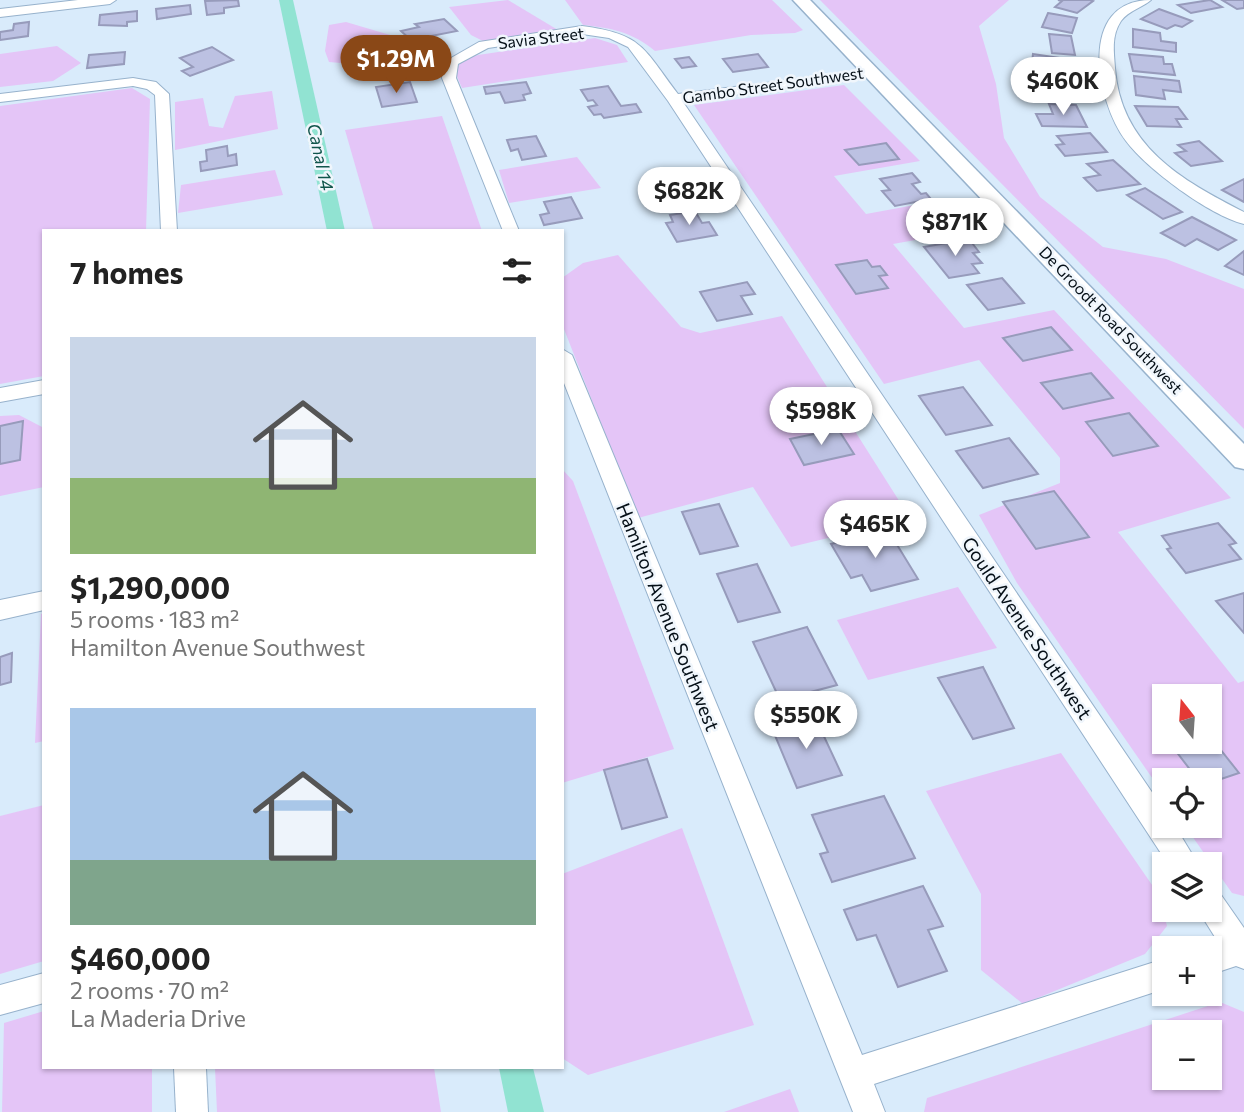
<!DOCTYPE html>
<meta charset="utf-8">
<style>
body{margin:0;font-family:Commissioner,sans-serif;background:#f2f2f2;color:#222;height:100vh;display:flex;flex-direction:column;font-size:26px;white-space:nowrap}
*{box-sizing:border-box;margin:0}
p{font-size:23px;color:#767676}
.icon{flex:none;width:38px;height:38px;fill:none;stroke:currentColor;stroke-width:2;stroke-linecap:round;stroke-linejoin:round}
.map{position:relative;flex:1;overflow:hidden}
.sheet{position:absolute;left:42px;top:229px;width:522px;height:840px;display:flex;flex-direction:column;background:#fff;border-radius:0px;box-shadow:0 2px 5px #0004}
.sheet>*{flex:none}
.needle{width:46px;rotate:343deg}
.fabs{position:absolute;left:1152px;top:684px;display:grid;gap:14px}
.fabs a{display:grid;place-items:center;width:70px;height:70px;border-radius:0px;background:#fff;box-shadow:0 2px 5px #0004;font-size:35px}
.price{position:absolute;translate:-50% -60px;padding:0 16px;border-radius:24px;background:#fff;color:#222;font-size:23px;line-height:46px;filter:drop-shadow(0 2px 4px #0008)}
.price::after{content:'';position:absolute;left:50%;top:42px;width:21px;height:16px;margin-left:-10px;background:inherit;clip-path:polygon(0 0,100% 0,50% 100%)}
.price.on{background:#8a4817;color:#fff}
ul{padding:0;list-style:none}
li{display:grid;align-content:center;gap:14px;height:371px;padding:0 28px}
li span{display:grid;place-items:center;height:217px;border-radius:0px;color:#555}
li>.icon{margin-inline-start:auto}
span .icon{width:126px;height:126px;fill:#fffc;stroke-width:1}
li b{font-size:30px}
h2{display:flex;justify-content:space-between;align-items:center;height:84px;padding:0 28px;font-size:30px}
.map>svg:first-child{display:block}
.green{fill:#e4c5f7;fill-rule:evenodd}
.lines{fill:none;stroke-linecap:round;stroke-linejoin:round}
.canal{fill:#91e3d2;fill-rule:evenodd}
.building{fill:#bcc1e2;stroke:#979bbb;stroke-width:2}
.minor-casing{stroke:#97b2cc;stroke-width:2}
.tertiary-casing{stroke:#97b2cc;stroke-width:3}
.minor{fill:#fff;fill-rule:evenodd}
.tertiary{fill:#fff;fill-rule:evenodd}
.labels{text-anchor:middle;stroke-width:5;stroke-linejoin:round;paint-order:stroke}
.far-street-label{font-size:16px;fill:#050f17;stroke:#f0f6fc}
.far-water-label{font-size:18px;font-style:italic;fill:#11564c;stroke:#f0f6fc}
.street-label{font-size:19px;fill:#050f17;stroke:#f0f6fc}
</style>
<div class="map">
<svg width="1244" height="1112" viewBox="0 0 1244 1112">
<rect width="100%" height="100%" fill="#d9ebfb"/>
<g class="green">
<path d="M508 0 558 30 483 41 471 35 449 7Z"/>
<path d="M565 0H772L803 30 795 33 751 35 655 51C632 32 612 28 583 25Z"/>
<path d="M820 0H1009L979 26 996 84 1004 138 1040 197 1103 247 1166 259 1244 289V429Z"/>
<path d="M346 22 441 50 423 70 329 62 325 51 329 25Z"/>
<path d="M595 38 617 45 628 62 462 88 455 72 462 60 478 55Z"/>
<path d="M57 46 81 63 53 81 0 87V54Z"/>
<path d="M844 85 920 161 834 176 866 214 942 200 971 230 893 244 964 328 1054 310 1231 498 1118 532 1238 683 1244 681V896L1232 893 1185 826H1209V780H1164V795L1017 583 979 515 1060 483V458L979 360 884 384 694 105ZM1164 696H1209V742H1164Z"/>
<path d="M132 88 150 99 146 231H44V376L0 384V106Z"/>
<path d="M272 91 278 129 175 150V102L203 98 209 126 223 128 235 96Z"/>
<path d="M442 116 482 231H374L345 130Z"/>
<path d="M577 157 601 188 509 203 499 170Z"/>
<path d="M275 170 283 195 178 213 181 185Z"/>
<path d="M618 255 681 327 700 333 782 316 910 518 791 547 753 487 638 518 562 324V278L583 263Z"/>
<path d="M19 415 44 428V487L0 496V416Z"/>
<path d="M562 469 573 481 674 749 562 783Z"/>
<path d="M958 587 997 648 868 680 837 620Z"/>
<path d="M44 613V741L35 743 41 614Z"/>
<path d="M1061 753 1159 895 1167 926 1145 954 1023 1004 981 970V894L926 791Z"/>
<path d="M44 805V961L0 974V816Z"/>
<path d="M682 828 754 1025 588 1075 562 1058V874Z"/>
<path d="M1220 1002 1244 1012V1112H924L927 1098ZM1164 1032H1209V1078H1164Z"/>
<path d="M44 1011V1068H152V1112H2L4 1023Z"/>
<path d="M215 1068H434L441 1112H217Z"/>
<path d="M790 1089 799 1112H724Z"/>
</g>
<g class="lines">
<g class="canal">
<path d="M279 0H293L345 231H327Z"/>
<path d="M499 1068H533L544 1112H508Z"/>
</g>
</g>
<g class="building">
<path d="M238 0 239 6 224 8V13L207 15 205 1Z"/>
<path d="M1058 0H1090L1093 1 1077 13 1055 7 1062 1Z"/>
<path d="M1210 0 1222 7 1191 13 1178 5Z"/>
<path d="M1222 0H1244V8L1237 9Z"/>
<path d="M190 5 191 14 157 19 156 9Z"/>
<path d="M1159 9 1192 21 1182 27 1175 25 1167 29 1141 19Z"/>
<path d="M137 11V21L127 22V26L99 25 100 15Z"/>
<path d="M1048 13 1077 18 1072 33 1042 27Z"/>
<path d="M444 19 457 31 411 40 401 31 419 27 415 24Z"/>
<path d="M29 22 28 36 0 40V32L13 30 14 24Z"/>
<path d="M1133 29 1160 33 1161 41 1176 43V52L1133 47Z"/>
<path d="M1049 34 1071 36 1075 55 1052 53Z"/>
<path d="M212 47 233 60 190 76 182 71 193 67 180 58Z"/>
<path d="M125 52 124 64 87 68 89 55Z"/>
<path d="M758 54 768 67 733 72 723 59Z"/>
<path d="M1033 54 1074 60 1073 75 1039 71 1040 64 1032 63Z"/>
<path d="M1129 54 1163 57 1164 64H1172L1175 75 1133 71Z"/>
<path d="M689 57 696 66 682 68 675 59Z"/>
<path d="M1134 76 1179 81 1181 92 1163 90 1165 99 1136 95Z"/>
<path d="M1037 79 1068 81 1073 99 1041 97Z"/>
<path d="M410 82 417 102 382 107 376 87Z"/>
<path d="M526 82 531 93 523 95 525 100 505 103 500 92 486 94 484 87Z"/>
<path d="M608 86 621 106 636 104 641 112 604 118 601 114 594 115 588 107 597 105 593 100 588 101 581 90Z"/>
<path d="M1049 104 1076 105 1087 127 1042 126 1036 114H1053Z"/>
<path d="M1135 106 1178 107 1187 119H1176L1181 127 1147 126Z"/>
<path d="M1090 133 1107 152 1065 156 1056 145 1064 144 1057 136Z"/>
<path d="M536 136 546 156 522 160 518 149 511 151 507 140Z"/>
<path d="M1199 141 1222 161 1191 166 1175 153 1186 151 1178 145Z"/>
<path d="M886 143 899 159 859 165 845 150Z"/>
<path d="M227 146 228 156 236 154 237 165 201 171 200 162 207 161 206 150Z"/>
<path d="M1113 160 1140 184 1097 191 1084 178 1100 175 1087 164Z"/>
<path d="M912 173 920 182 912 184 921 194 926 193 931 199 895 206 882 191 890 190 880 179Z"/>
<path d="M1244 179V202L1222 190Z"/>
<path d="M1145 188 1182 212 1163 219 1127 195Z"/>
<path d="M571 197 582 218 544 225 540 215 549 213 544 202Z"/>
<path d="M695 211 702 223 709 222 717 235 677 242 666 223 673 222 670 215Z"/>
<path d="M1192 217 1236 240 1218 250 1197 239 1185 246 1161 233Z"/>
<path d="M969 239 979 252 973 253 982 263 972 264 979 273 949 278 924 247Z"/>
<path d="M1244 251V275L1225 266Z"/>
<path d="M867 260 872 267 880 266 887 275 879 276 888 288 856 294 836 265Z"/>
<path d="M1002 278 1024 303 988 310 967 285Z"/>
<path d="M747 282 755 294 741 296 752 314 717 321 700 292Z"/>
<path d="M1051 327 1072 350 1023 361 1003 338Z"/>
<path d="M1091 373 1113 398 1063 409 1041 383Z"/>
<path d="M963 387 992 425 946 435 919 396Z"/>
<path d="M1129 413 1158 446 1113 456 1086 422Z"/>
<path d="M23 421 20 460 0 464V426Z"/>
<path d="M838 429 854 454 804 465 790 439Z"/>
<path d="M1009 438 1038 474 983 488 956 451Z"/>
<path d="M1054 491 1089 537 1036 549 1003 502Z"/>
<path d="M719 504 738 546 700 554 682 512Z"/>
<path d="M1218 523 1236 543 1229 545 1241 559 1186 573 1167 549 1171 548 1162 536Z"/>
<path d="M888 530 918 579 871 591 862 575 851 578 831 544Z"/>
<path d="M757 564 780 612 738 622 717 574Z"/>
<path d="M1244 593V633L1216 601Z"/>
<path d="M807 627 837 685 780 700 753 642Z"/>
<path d="M12 653 11 682 0 685V657Z"/>
<path d="M983 667 1014 728 973 739 938 678Z"/>
<path d="M814 715 842 775 797 788 771 726Z"/>
<path d="M1209 735 1239 773 1209 783V780H1198L1169 742H1209Z"/>
<path d="M647 759 667 817 622 829 604 770Z"/>
<path d="M884 796 915 858 832 882 820 854 828 852 812 815Z"/>
<path d="M923 886 943 926 928 930 947 971 898 987 876 935 857 940 844 910Z"/>
</g>
<g class="lines">
<g class="minor-casing">
<g id="minor">
<path d="M78 0H116L110 4 0 17V9Z"/>
<path d="M1151 0C1142 8 1129 10 1121 21 1111 36 1114 52 1115 68 1121 146 1181 180 1244 212V224C1209 215 1147 169 1126 141 1096 101 1077 0 1151 0Z"/>
<path d="M582 26C643 34 643 48 678 94L876 69V75L871 76 683 102 1164 810V826H1175L1198 864H1168L668 101 628 47 609 38 582 34 488 48 458 64 456 78 519 231H503L442 78 444 62 479 42Z"/>
<path d="M133 78 156 82 169 94 177 231H161L155 95 147 89 133 86 0 102V94Z"/>
<path d="M562 349 572 355 862 1055 1164 959V989L874 1084 885 1112H853L562 378Z"/>
<path d="M44 380V394L0 402V388Z"/>
<path d="M44 591V610L0 620V600Z"/>
<path d="M1209 888 1219 892 1244 928V969L1236 966 1209 975V948H1200L1218 942 1198 910H1209Z"/>
<path d="M44 973V1003L0 1015V985Z"/>
<path d="M174 1068H206L208 1112H176Z"/>
</g>
</g>
<g class="tertiary-casing">
<path id="tertiary" d="M793 0H810L1244 444V469L1235 467Z"/>
</g>
<use href="#minor" class="minor"/>
<use href="#tertiary" class="tertiary"/>
</g>
<g class="labels">
<g class="far-street-label">
<text transform="translate(541 38) rotate(-7)" y="6">Savia Street</text>
<text transform="translate(773 85) rotate(-8)" y="6">Gambo Street Southwest</text>
<text transform="translate(1111 320) rotate(46)" y="6">De Groodt Road Southwest</text>
</g>
<g class="far-water-label">
<text transform="translate(320 157) rotate(78)" y="6">Canal 14</text>
</g>
<g class="street-label">
<text transform="translate(668 617) rotate(68)" y="7">Hamilton Avenue Southwest</text>
<text transform="translate(1027 628) rotate(56)" y="7">Gould Avenue Southwest</text>
</g>
</g>
</svg>
<div class="fabs">
<a><svg class="needle" viewBox="-14 -14 28 28"><path d="M0-13l5 13h-10z" fill="#e53935"/><path d="M0 13l5-13h-10z" fill="#767676"/></svg></a>
<a><svg class="icon" aria-label="locate" viewBox="0 0 24 24"><circle cx="12" cy="12" r="6"/><path d="M12 2v4M12 18v4M2 12h4M18 12h4"/></svg></a>
<a><svg class="icon" aria-label="layers" viewBox="0 0 24 24"><path d="M12 4l9 5-9 5-9-5zM3 14l9 5 9-5"/></svg></a>
<a>+</a>
<a>−</a>
</div>
<b class="price on" style="left:396px;top:95px">$1.29M</b>
<b class="price" style="left:1063px;top:117px">$460K</b>
<b class="price" style="left:689px;top:227px">$682K</b>
<b class="price" style="left:955px;top:258px">$871K</b>
<b class="price" style="left:821px;top:447px">$598K</b>
<b class="price" style="left:875px;top:560px">$465K</b>
<b class="price" style="left:806px;top:751px">$550K</b>
<section class="sheet">
<h2>7 homes<svg class="icon" aria-label="filters" viewBox="0 0 24 24"><path d="M4 7h16M4 17h16"/><circle cx="9" cy="7" r="2"/><circle cx="15" cy="17" r="2"/></svg></h2>
<ul>
<li><span style="background:linear-gradient(#c9d6e8 65%,#8fb573 0)"><svg class="icon" aria-label="home" viewBox="0 0 24 24"><path d="M3 11l9-7 9 7M6 9v11h12V9"/></svg></span><div><b>$1,290,000</b><p>5 rooms · 183 m²</p><p>Hamilton Avenue Southwest</p></div></li>
<li><span style="background:linear-gradient(#a9c7e8 70%,#7fa58c 0)"><svg class="icon" aria-label="home" viewBox="0 0 24 24"><path d="M3 11l9-7 9 7M6 9v11h12V9"/></svg></span><div><b>$460,000</b><p>2 rooms · 70 m²</p><p>La Maderia Drive</p></div></li>
</ul>
</section>
</div>
